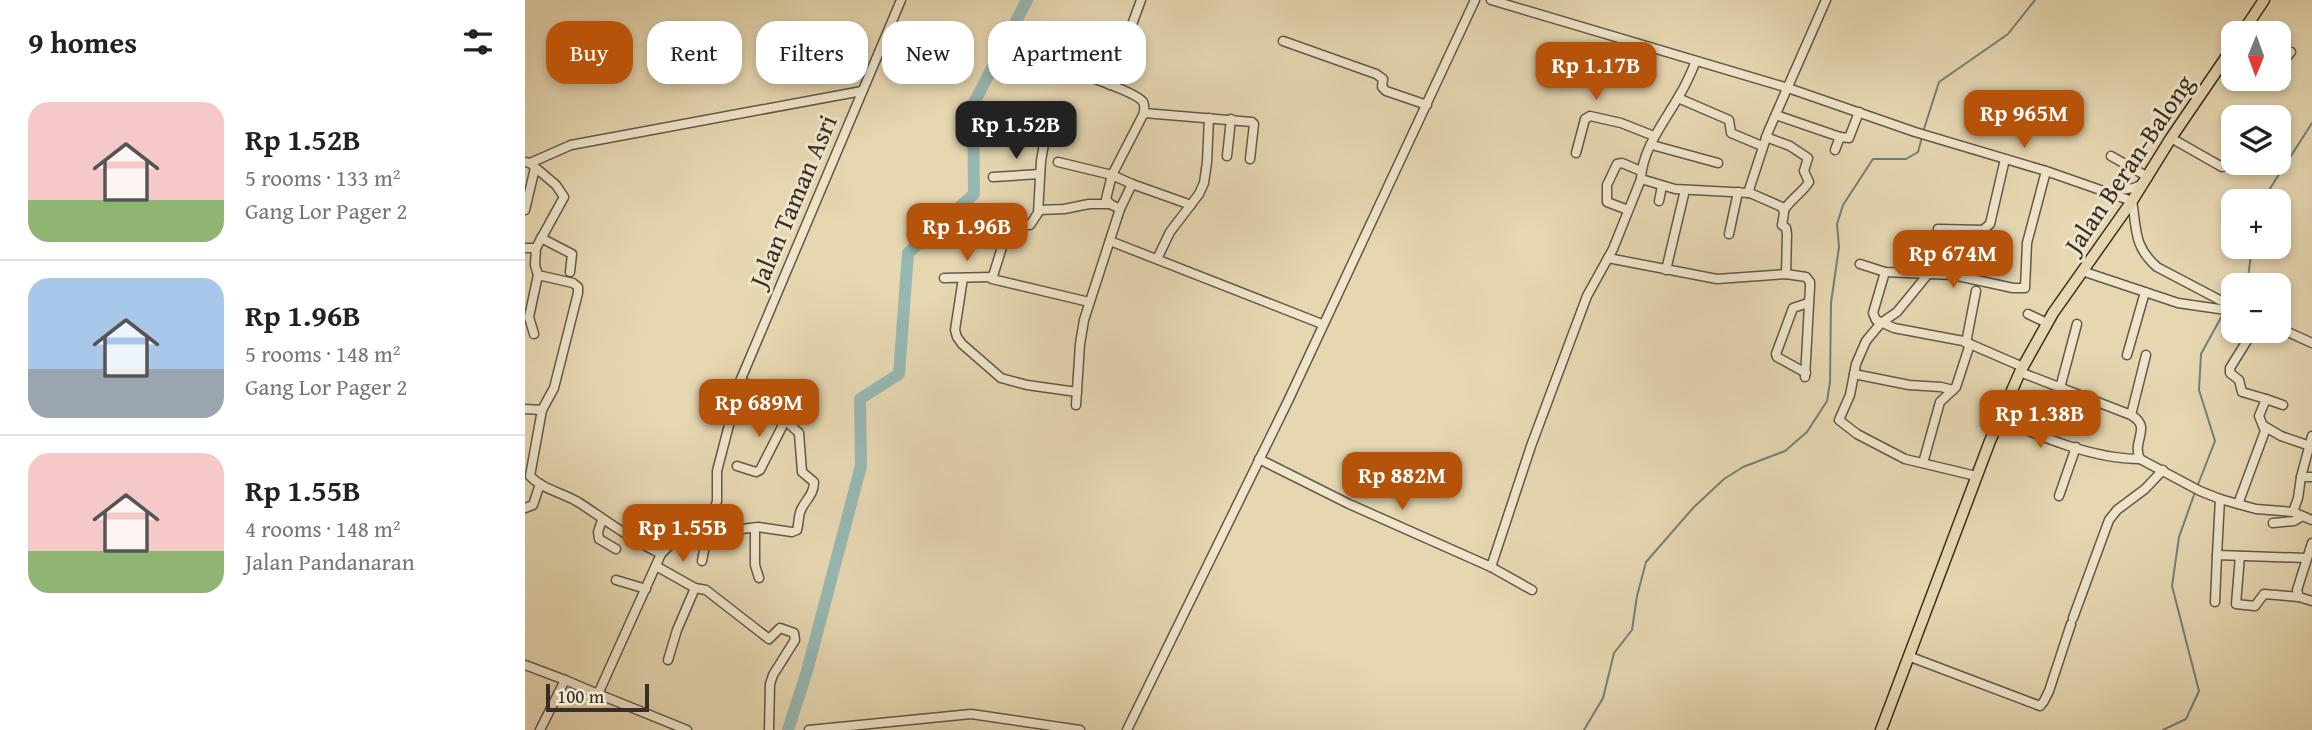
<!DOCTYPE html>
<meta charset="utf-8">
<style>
body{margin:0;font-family:"Gentium Book Plus",serif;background:#f6f6f6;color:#222;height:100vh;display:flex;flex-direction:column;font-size:26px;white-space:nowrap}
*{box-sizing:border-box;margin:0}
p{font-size:23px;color:#767676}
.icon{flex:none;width:38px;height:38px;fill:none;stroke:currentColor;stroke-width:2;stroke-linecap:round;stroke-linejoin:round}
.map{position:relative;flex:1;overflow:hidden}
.details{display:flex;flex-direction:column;background:#fff;width:525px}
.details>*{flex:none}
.hud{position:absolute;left:21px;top:21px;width:665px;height:63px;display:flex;gap:14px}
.needle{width:46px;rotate:181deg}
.controls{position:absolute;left:1696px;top:21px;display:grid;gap:14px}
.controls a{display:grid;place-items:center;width:70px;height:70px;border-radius:14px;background:#fff;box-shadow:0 4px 10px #0003;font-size:35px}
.scale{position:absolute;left:21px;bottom:18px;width:103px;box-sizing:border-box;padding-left:7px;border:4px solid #392e25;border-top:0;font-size:19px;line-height:24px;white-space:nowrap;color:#392e25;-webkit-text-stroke:5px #efe5cc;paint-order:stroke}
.price{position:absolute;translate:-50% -60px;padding:0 16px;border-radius:14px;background:#b45309;color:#fff;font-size:23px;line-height:46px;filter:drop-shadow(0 2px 4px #0008)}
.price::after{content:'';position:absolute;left:50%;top:42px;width:21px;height:16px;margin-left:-10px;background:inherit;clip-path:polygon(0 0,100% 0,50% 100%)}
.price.active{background:#222;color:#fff}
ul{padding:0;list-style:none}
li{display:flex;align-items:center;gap:21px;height:175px;padding:0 28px}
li+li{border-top:2px solid #e0e0e0}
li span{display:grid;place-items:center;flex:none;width:196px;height:140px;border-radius:21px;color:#555}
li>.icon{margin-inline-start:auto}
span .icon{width:84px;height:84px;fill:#fffc;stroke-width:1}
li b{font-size:30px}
h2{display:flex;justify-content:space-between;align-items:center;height:84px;padding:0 28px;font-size:30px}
.tag{padding:0 24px;border-radius:21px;background:#fff;box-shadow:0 4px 10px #0003;font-size:24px;line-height:63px}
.tag.active{background:#b45309;color:#fff}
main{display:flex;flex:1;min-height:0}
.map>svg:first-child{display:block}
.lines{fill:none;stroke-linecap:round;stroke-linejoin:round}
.stream{stroke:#71817a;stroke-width:2}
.river{stroke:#97b8b2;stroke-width:12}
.minor-casing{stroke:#645848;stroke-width:11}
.major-casing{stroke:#392e25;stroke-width:13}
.minor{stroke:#efe5cc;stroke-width:8}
.major{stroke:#e6d7b1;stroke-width:10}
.labels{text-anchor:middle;stroke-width:6;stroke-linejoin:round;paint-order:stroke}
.street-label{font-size:26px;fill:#392e25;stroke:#efe5cc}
</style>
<main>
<section class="details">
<h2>9 homes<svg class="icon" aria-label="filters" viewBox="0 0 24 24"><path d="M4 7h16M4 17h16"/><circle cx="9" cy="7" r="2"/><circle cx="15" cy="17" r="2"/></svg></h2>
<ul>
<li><span style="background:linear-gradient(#f6c9c9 70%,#8fb573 0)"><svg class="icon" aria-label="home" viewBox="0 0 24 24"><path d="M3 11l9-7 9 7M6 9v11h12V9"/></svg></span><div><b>Rp 1.52B</b><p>5 rooms · 133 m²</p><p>Gang Lor Pager 2</p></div></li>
<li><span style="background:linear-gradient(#a9c7e8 65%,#9aa5b1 0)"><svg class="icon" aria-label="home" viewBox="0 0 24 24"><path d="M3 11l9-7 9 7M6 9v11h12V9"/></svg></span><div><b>Rp 1.96B</b><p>5 rooms · 148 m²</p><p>Gang Lor Pager 2</p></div></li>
<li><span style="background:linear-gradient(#f6c9c9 70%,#8fb573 0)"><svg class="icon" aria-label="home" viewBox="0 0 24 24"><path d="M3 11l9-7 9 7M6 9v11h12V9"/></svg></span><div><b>Rp 1.55B</b><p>4 rooms · 148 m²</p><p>Jalan Pandanaran</p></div></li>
</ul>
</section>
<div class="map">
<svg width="1787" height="730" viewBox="0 0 1787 730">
<rect width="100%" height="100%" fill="#e6d7b1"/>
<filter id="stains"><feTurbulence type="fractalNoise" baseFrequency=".00286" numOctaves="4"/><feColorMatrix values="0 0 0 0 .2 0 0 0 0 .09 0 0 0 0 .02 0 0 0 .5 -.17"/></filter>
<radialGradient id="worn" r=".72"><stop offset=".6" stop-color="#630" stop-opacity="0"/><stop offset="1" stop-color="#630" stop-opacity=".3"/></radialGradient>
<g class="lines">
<g class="stream">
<path d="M1398 132 1414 82 1483 34 1510 0"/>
<path d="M1737 201 1787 123"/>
<path d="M1718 285 1723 278 1727 247"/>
<path d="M1672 487 1690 441 1674 390 1676 354 1699 312"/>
<path d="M1059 730 1078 698 1089 653 1107 630 1112 596 1121 562 1168 508 1199 479 1218 467 1260 451 1282 432 1302 401 1305 382 1306 303 1314 247 1312 224 1318 205 1348 159H1381L1393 152 1397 137"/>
<path d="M1638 730 1661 719 1674 691 1647 586 1654 537 1670 492"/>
</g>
<path class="river" d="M263 730 282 671 336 466 335 399 374 374 383 253 449 194 448 105 502 0"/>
<g class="minor-casing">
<g id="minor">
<path d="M966 0 1263 88 1390 132 1521 171 1607 201C1612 229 1608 246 1632 267L1708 307"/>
<path d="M758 41 851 74 858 79 857 87 861 91 902 105"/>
<path d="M1754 57 1760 59 1766 52"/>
<path d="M515 60C532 66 612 91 618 102 620 105 619 110 619 113L587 175 533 162"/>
<path d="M585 85 616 0"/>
<path d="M1153 98 1204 120 1206 133 1237 146"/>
<path d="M619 113 727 122 729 124 725 159"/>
<path d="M1251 115 1315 137 1310 150"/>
<path d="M505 131 520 138 516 161 513 213 505 225H484L467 279 564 302"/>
<path d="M1241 137 1265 146 1283 158 1279 171 1284 182C1278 192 1266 199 1259 210"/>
<path d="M1315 137 1324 138 1334 112"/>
<path d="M1646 138 1697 167"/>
<path d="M1127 145 1193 163"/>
<path d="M1051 153 1060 119 1065 116 1096 123 1129 136"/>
<path d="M702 156 706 119"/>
<path d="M1586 156 1623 177"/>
<path d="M0 162 5 163 46 145 337 91"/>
<path d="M468 177 515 174"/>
<path d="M1116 179 1150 189 1225 193 1257 207 1259 213 1257 225 1261 228 1262 234 1261 274"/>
<path d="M1586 191 1609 188 1618 184"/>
<path d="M1223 193 1243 132 1301 0"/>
<path d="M1134 201 1137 186"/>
<path d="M595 209 607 184"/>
<path d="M0 210 10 168"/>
<path d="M514 210 539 209 564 204H585"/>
<path d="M1103 210 1082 202V185L1092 164 1097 163 1116 171"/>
<path d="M1204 234 1213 192"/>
<path d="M16 238 47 254 45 272"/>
<path d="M585 241 797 324"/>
<path d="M0 248H11L39 197 31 185 5 163"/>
<path d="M11 248 10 265 13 275 48 283 53 287V293L29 388 17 410 5 476C17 489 38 493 53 502 81 520 106 540 136 554"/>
<path d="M1083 258 1192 279 1261 274 1281 277 1285 282V287L1280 377"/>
<path d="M632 259 645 232 674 194 679 183 682 162 684 118"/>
<path d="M1335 264 1360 272 1428 275 1488 288H1500L1502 243 1521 171"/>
<path d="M1141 270 1160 190"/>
<path d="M1557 271 1653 303 1708 311"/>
<path d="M1360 272 1348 313 1351 320 1369 328 1438 341 1498 367"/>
<path d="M419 278 467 277"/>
<path d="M438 278 430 330 432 337 437 344 476 378 502 385 552 392"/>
<path d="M1503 314 1522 323"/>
<path d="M1754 328 1787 343"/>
<path d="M1728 331 1705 368V373L1714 380 1717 392 1741 399"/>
<path d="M9 334 4 317 13 275"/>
<path d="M1441 343 1451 291"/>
<path d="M1602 355 1620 292"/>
<path d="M1495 372 1606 415C1628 428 1606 440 1615 459L1675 491 1695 499 1731 509 1768 512"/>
<path d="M1281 373 1252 357 1251 354 1268 308 1283 303"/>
<path d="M1329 374 1384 385 1416 387 1428 390"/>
<path d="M1535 388 1552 324"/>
<path d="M551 405 555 344 559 320 595 209 585 204 581 199 587 175 607 184 666 205"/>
<path d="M0 409 17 410"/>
<path d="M1606 415 1621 355"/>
<path d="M1474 418C1516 437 1568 459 1615 459"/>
<path d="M1739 426 1756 436 1785 446"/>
<path d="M1787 436 1776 477 1773 498 1768 512 1787 520"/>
<path d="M734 459 824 504 966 567 1007 590"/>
<path d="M1398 463 1415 402 1431 387 1445 344"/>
<path d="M212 466 231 472 235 470 260 421"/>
<path d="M1451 476 1380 459 1332 434 1314 420 1325 395 1331 364 1341 341 1356 323 1372 312 1408 268 1413 229 1458 230 1465 224 1480 159"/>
<path d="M1776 477H1787"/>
<path d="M1534 496 1551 447"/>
<path d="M1713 504 1740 431 1734 416 1741 399 1758 405"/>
<path d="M0 508 8 505 15 484"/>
<path d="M184 517 193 532 233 527 267 532 272 530C274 524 273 516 276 510 280 500 289 495 289 482L277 472 274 433 216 379"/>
<path d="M77 520 73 532 74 539 91 549"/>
<path d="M176 523 181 540 177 561"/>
<path d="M1748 523 1769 521 1777 516"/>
<path d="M230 528V565L234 578"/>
<path d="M1787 543 1772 590 1774 597 1787 601"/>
<path d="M1692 555 1695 499"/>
<path d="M1715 556 1711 604 1730 606 1739 594 1774 597"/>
<path d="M131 566 170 588 181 590 244 639 255 628 269 633 270 640 248 675 245 684 244 730"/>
<path d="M966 567 1006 446 1062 296 1088 249 1116 179C1117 149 1140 121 1154 96 1161 85 1166 73 1171 61"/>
<path d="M91 580 121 589"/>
<path d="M1690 602 1692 555 1781 558"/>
<path d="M1548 618 1584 520 1592 510 1620 489 1638 470"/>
<path d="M1383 656 1515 706 1519 701 1524 691 1546 624"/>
<path d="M143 660 152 630 170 588"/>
<path d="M0 665 40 680"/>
<path d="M73 694 162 730"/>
<path d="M15 730 40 680 73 694 136 554 152 538 180 520 189 511 192 501V471L216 379 376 0"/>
<path d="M284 730 446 714 555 730"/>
<path d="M602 730 763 401 950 0"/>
</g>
</g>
<g class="major-casing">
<g id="major">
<path d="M1717 33 1739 0"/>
<path d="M1356 730 1465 441 1495 372 1528 313 1607 201 1646 138 1708 47"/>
</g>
</g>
<use href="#minor" class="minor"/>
<use href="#major" class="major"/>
</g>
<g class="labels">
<g class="street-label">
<text transform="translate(1604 164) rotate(-56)" y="9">Jalan Beran-Balong</text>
<text transform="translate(268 201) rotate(-67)" y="9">Jalan Taman Asri</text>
</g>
</g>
<rect width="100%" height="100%" filter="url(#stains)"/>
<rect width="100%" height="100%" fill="url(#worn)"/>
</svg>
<div class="controls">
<a><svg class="needle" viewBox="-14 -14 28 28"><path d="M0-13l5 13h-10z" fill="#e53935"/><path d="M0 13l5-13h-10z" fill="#767676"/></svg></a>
<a><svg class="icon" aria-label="layers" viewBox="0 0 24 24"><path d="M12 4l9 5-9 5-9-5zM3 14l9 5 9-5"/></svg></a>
<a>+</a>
<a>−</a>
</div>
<div class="scale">100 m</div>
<b class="price" style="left:1071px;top:102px">Rp 1.17B</b>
<b class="price" style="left:1499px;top:150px">Rp 965M</b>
<b class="price active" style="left:491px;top:161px">Rp 1.52B</b>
<b class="price" style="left:442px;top:263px">Rp 1.96B</b>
<b class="price" style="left:1428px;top:290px">Rp 674M</b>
<b class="price" style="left:234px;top:439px">Rp 689M</b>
<b class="price" style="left:1515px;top:450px">Rp 1.38B</b>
<b class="price" style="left:877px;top:512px">Rp 882M</b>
<b class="price" style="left:158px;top:564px">Rp 1.55B</b>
<div class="hud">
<a class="tag active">Buy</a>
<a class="tag">Rent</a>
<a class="tag">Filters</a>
<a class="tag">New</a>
<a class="tag">Apartment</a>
</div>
</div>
</main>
